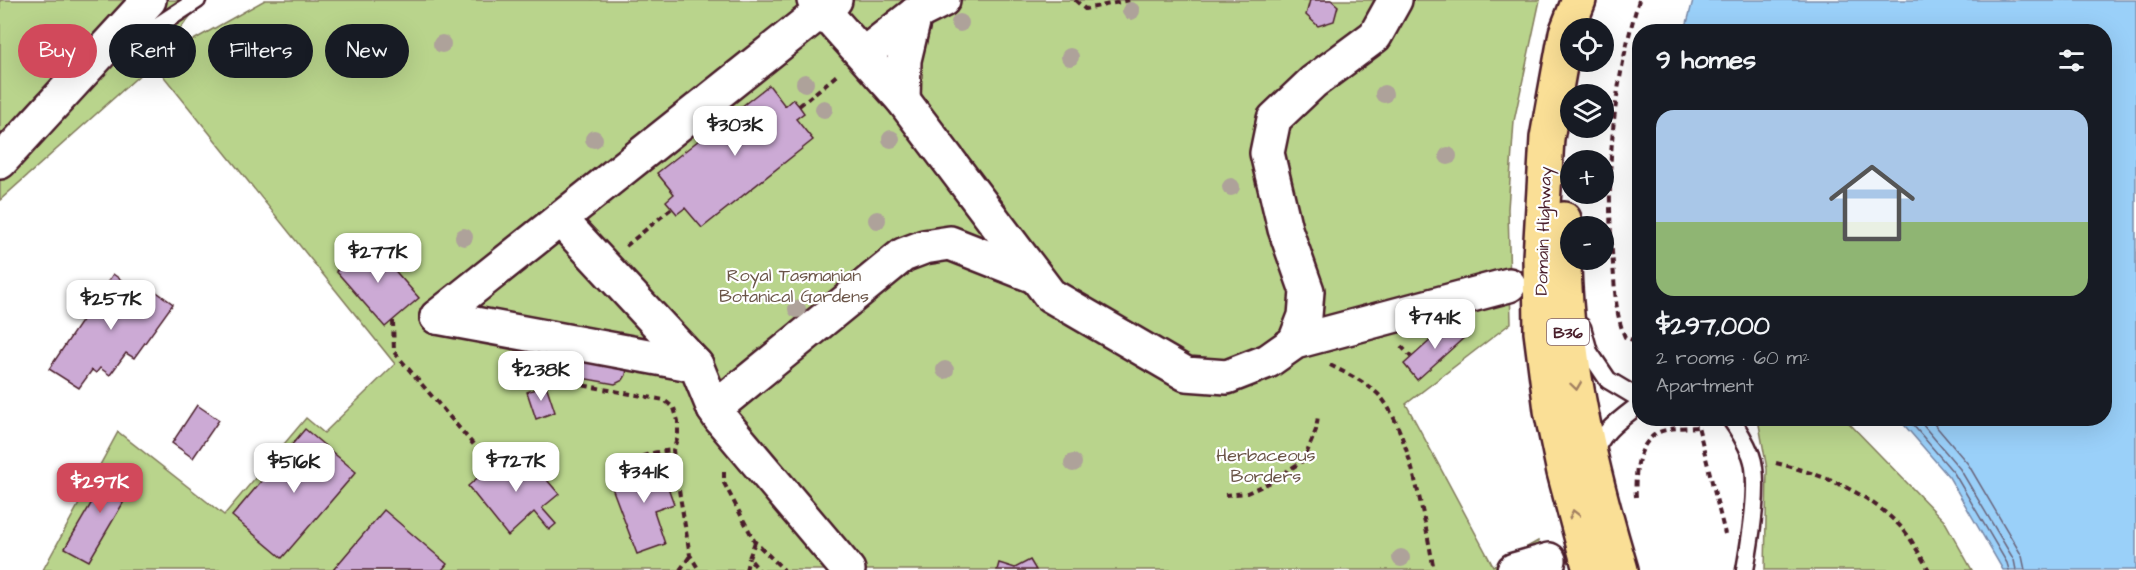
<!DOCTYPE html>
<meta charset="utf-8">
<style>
body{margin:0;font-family:"Architects Daughter",sans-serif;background:#20242c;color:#f1f3f6;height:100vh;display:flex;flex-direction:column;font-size:22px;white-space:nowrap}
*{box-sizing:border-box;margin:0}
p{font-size:20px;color:#9ea1a6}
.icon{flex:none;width:33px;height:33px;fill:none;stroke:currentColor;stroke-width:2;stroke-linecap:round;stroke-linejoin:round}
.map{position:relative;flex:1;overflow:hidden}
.details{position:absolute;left:1632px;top:24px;width:480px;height:402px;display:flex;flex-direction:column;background:#171b24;border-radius:24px;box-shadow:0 6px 24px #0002}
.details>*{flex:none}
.hud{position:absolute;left:18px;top:24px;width:570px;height:54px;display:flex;gap:12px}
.fabs{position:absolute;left:1560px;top:18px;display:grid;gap:12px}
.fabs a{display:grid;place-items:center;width:54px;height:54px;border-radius:50%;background:#171b24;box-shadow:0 6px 24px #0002;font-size:30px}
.price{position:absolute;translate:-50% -51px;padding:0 14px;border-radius:12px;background:#fff;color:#222;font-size:20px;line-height:39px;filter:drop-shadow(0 2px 3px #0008)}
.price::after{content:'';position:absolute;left:50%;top:36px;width:18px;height:14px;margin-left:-9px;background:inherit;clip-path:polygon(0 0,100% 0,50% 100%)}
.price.on{background:#d1495b;color:#fff}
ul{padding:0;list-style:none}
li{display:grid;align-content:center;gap:12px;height:318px;padding:0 24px}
li span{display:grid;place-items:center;height:186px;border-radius:18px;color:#555}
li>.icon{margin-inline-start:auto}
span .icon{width:108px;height:108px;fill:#fffc;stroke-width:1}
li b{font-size:26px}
h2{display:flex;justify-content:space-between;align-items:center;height:72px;padding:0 24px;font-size:26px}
.chip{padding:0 21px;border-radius:27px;background:#171b24;box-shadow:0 6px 24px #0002;font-size:21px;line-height:54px}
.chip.on{background:#d1495b;color:#fff}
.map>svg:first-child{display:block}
.green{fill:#b9d48c;stroke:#827a5c;stroke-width:1.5}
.water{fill:#9ad0f9;stroke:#7a89a7;stroke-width:1.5}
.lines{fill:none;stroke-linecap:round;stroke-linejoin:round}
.shore{stroke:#6a667d;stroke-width:1.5}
.building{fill:#ccaad5;stroke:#4a1f2b;stroke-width:1.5}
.lane-casing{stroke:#4a1f2b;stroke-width:21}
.street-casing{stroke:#4a1f2b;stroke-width:38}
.secondary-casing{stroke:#4a1f2b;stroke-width:38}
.primary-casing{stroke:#4a1f2b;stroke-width:38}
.path{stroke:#4a1f2b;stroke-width:4;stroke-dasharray:6 4.5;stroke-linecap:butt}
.lane{stroke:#fff;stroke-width:16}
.street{stroke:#fff;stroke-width:33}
.secondary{stroke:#fff;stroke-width:33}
.primary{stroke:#fadf96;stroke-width:33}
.tree{fill:#aea29a}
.oneway{stroke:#a27f60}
.labels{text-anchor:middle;stroke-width:4.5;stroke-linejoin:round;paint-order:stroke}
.shield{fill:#fff;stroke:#80626b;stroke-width:1.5}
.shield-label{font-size:16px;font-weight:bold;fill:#4a1f2b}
.street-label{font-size:18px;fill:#4a1f2b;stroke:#fff}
.park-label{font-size:18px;fill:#6b5548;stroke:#fff}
</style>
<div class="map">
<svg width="2136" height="570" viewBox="0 0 2136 570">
<rect width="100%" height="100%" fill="#fff"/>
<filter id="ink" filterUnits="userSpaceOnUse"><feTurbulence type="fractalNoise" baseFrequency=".0167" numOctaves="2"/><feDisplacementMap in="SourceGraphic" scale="12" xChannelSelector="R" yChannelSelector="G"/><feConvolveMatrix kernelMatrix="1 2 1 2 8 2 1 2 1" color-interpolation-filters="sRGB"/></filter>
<g filter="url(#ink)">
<g class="green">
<path d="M0 0H203L154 62 265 0H1540L1514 121 1508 209 1511 323 1406 404 1493 566 1538 541 1545 570H43L118 432 224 515 306 418 324 433 395 364 153 63 0 200Z"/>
<path d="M1758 419H1841L1849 423 1945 522 1972 570H1765L1767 469Z"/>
</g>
<path class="water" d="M1693 0H2136V570H2003L1949 477 1899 419 2104 418V32L1685 31Z"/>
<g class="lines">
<g class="shore">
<path d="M1907 418 1954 473 2007 563 2009 570"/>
<path d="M1917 418 1960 469 2014 560 2016 570"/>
<path d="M1929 418 1968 464 2022 556 2025 570"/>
</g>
</g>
<g class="building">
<path d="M1310 0H1331L1338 6 1334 21 1318 26 1306 15Z"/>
<path d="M769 85 785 106 793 99 799 106 804 113 796 119 813 140 702 228 685 208 677 214 666 201 674 194 657 173Z"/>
<path d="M370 242 419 298 385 327 336 271Z"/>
<path d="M113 274 141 294 147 285 173 304 134 358 126 353 110 375 100 368 96 373 92 370 79 388 49 369Z"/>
<path d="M1453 320 1466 336 1417 380 1404 364Z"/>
<path d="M557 348 627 367 626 375 623 380 615 384 553 373Z"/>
<path d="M546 385 555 412 536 419 527 392Z"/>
<path d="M197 405 219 420 193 458 172 443Z"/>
<path d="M305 429 356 472 282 558 232 516Z"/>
<path d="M521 449 533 463 535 462 542 464 548 470 549 478 547 480 559 494 542 508 556 524 549 530 534 512 508 536 468 486 482 474 489 478Z"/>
<path d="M657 457 674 504 654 511 665 544 637 554 611 485 637 475 633 465Z"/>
<path d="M112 468 136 481 89 561 65 548Z"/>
<path d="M384 510 447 564 442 570H333Z"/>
<path d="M1030 560 1036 570H997L999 563 1015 568Z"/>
</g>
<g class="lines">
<g class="lane-casing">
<g id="lane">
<path d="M116 53 197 0"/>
<path d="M1582 327 1589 352 1608 380 1640 399"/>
<path d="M1730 418C1738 429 1746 443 1751 455 1761 481 1750 542 1745 570"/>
<path d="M1594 456C1599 433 1622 418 1640 404"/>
</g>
</g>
<g class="street-casing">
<g id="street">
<path d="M814 0 903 100 1050 295 1186 374 1227 377 1268 361 1295 342 1509 285"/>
<path d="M915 14 943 0"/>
<path d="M864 54 915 14 904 60 903 100"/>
<path d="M560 219 696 365 714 409 720 418 848 570"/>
<path d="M437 317 835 0"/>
<path d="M437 317 696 365"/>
<path d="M1295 342 1305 316 1307 291 1285 229 1267 153 1274 119 1313 82 1375 36 1395 0"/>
<path d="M714 409 903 255 924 247 950 243 1034 276"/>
<path d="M1514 570 1549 560"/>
</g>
</g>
<g class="secondary-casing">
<path id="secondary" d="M0 162 149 0"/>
</g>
<g class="primary-casing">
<g id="primary">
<path d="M1579 0 1566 33 1547 138 1540 257 1541 332 1551 410 1564 472 1590 570"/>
<path d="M1564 219C1560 339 1587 456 1621 570"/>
</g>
</g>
<g class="path">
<path d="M1075 0 1085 9 1130 0"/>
<path d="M1639 0C1612 86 1605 175 1613 264 1615 288 1615 314 1625 337L1640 343"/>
<path d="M799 106 837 75"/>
<path d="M626 246 672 208"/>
<path d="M393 321 394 352 485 458"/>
<path d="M1401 346 1411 357"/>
<path d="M1330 365C1347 374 1364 381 1378 394 1408 423 1426 528 1434 570"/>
<path d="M544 367 543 378 664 400 674 408 678 421V437L673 450 675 467 690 555 699 570"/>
<path d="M1696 418 1725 534"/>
<path d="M1776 463C1824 475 1866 491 1901 527 1912 539 1920 556 1929 570"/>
<path d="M724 472V483L755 542 784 570"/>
<path d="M625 479 628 464C642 454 656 452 673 450"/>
<path d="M1225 495 1247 493 1269 483 1304 460 1316 430 1318 416"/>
<path d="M1636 497C1634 474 1638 435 1666 430 1676 427 1688 428 1698 427"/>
<path d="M755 542 749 558 759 570"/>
<path d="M680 570 690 556"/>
<path d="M746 570 749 558"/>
</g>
<use href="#lane" class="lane"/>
<use href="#street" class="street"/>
<use href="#secondary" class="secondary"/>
<use href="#primary" class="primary"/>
</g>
<g class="tree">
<circle cx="1131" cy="11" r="9"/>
<circle cx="960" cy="23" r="9"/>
<circle cx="442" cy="44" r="9"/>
<circle cx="1070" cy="57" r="9"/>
<circle cx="805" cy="83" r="9"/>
<circle cx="1384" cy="94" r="9"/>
<circle cx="824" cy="109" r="9"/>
<circle cx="594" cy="139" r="9"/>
<circle cx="891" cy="139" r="9"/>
<circle cx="1448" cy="156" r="9"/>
<circle cx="1231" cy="187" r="9"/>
<circle cx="877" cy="220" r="9"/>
<circle cx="464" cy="237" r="9"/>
<circle cx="797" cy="309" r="9"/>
<circle cx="945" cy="370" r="9"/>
<circle cx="1073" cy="463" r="9"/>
<circle cx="1401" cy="558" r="9"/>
</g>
<defs><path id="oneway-chevron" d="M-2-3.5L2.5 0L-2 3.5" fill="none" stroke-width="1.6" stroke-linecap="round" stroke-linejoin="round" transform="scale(1.5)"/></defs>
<g class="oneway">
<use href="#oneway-chevron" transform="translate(1576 386) rotate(82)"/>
<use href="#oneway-chevron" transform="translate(1574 514) rotate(-104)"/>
</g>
</g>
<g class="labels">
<rect class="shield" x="1547" y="319" width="42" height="26" rx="4.5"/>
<g class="shield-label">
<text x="1568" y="338">B36</text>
</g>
<g class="street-label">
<text transform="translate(1543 231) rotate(-88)" y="6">Domain Highway</text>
</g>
<g class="park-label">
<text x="794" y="281">Royal Tasmanian<tspan x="794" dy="21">Botanical Gardens</tspan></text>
<text x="1266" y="461">Herbaceous<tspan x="1266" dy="21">Borders</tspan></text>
</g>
</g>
</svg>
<div class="fabs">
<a><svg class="icon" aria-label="locate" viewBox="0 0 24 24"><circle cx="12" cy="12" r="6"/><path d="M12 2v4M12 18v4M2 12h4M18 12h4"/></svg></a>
<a><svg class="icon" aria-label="layers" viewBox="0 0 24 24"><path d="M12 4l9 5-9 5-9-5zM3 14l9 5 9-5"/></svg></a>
<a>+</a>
<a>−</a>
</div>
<b class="price" style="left:735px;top:157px">$303K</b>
<b class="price" style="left:378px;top:284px">$277K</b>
<b class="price" style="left:111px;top:331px">$257K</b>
<b class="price" style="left:1435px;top:350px">$741K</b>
<b class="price" style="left:541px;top:402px">$238K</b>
<b class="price" style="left:516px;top:493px">$727K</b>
<b class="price" style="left:294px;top:494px">$516K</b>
<b class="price" style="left:644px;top:504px">$341K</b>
<b class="price on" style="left:100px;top:514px">$297K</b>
<div class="hud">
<a class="chip on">Buy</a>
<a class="chip">Rent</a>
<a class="chip">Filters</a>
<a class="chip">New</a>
</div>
<section class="details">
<h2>9 homes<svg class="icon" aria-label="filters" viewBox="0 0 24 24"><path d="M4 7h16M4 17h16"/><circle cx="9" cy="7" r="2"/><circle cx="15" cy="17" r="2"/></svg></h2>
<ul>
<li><span style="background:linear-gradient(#a9c7e8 60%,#8fb573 0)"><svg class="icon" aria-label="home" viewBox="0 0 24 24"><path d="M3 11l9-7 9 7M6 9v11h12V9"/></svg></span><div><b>$297,000</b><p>2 rooms · 60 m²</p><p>Apartment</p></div></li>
</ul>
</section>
</div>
